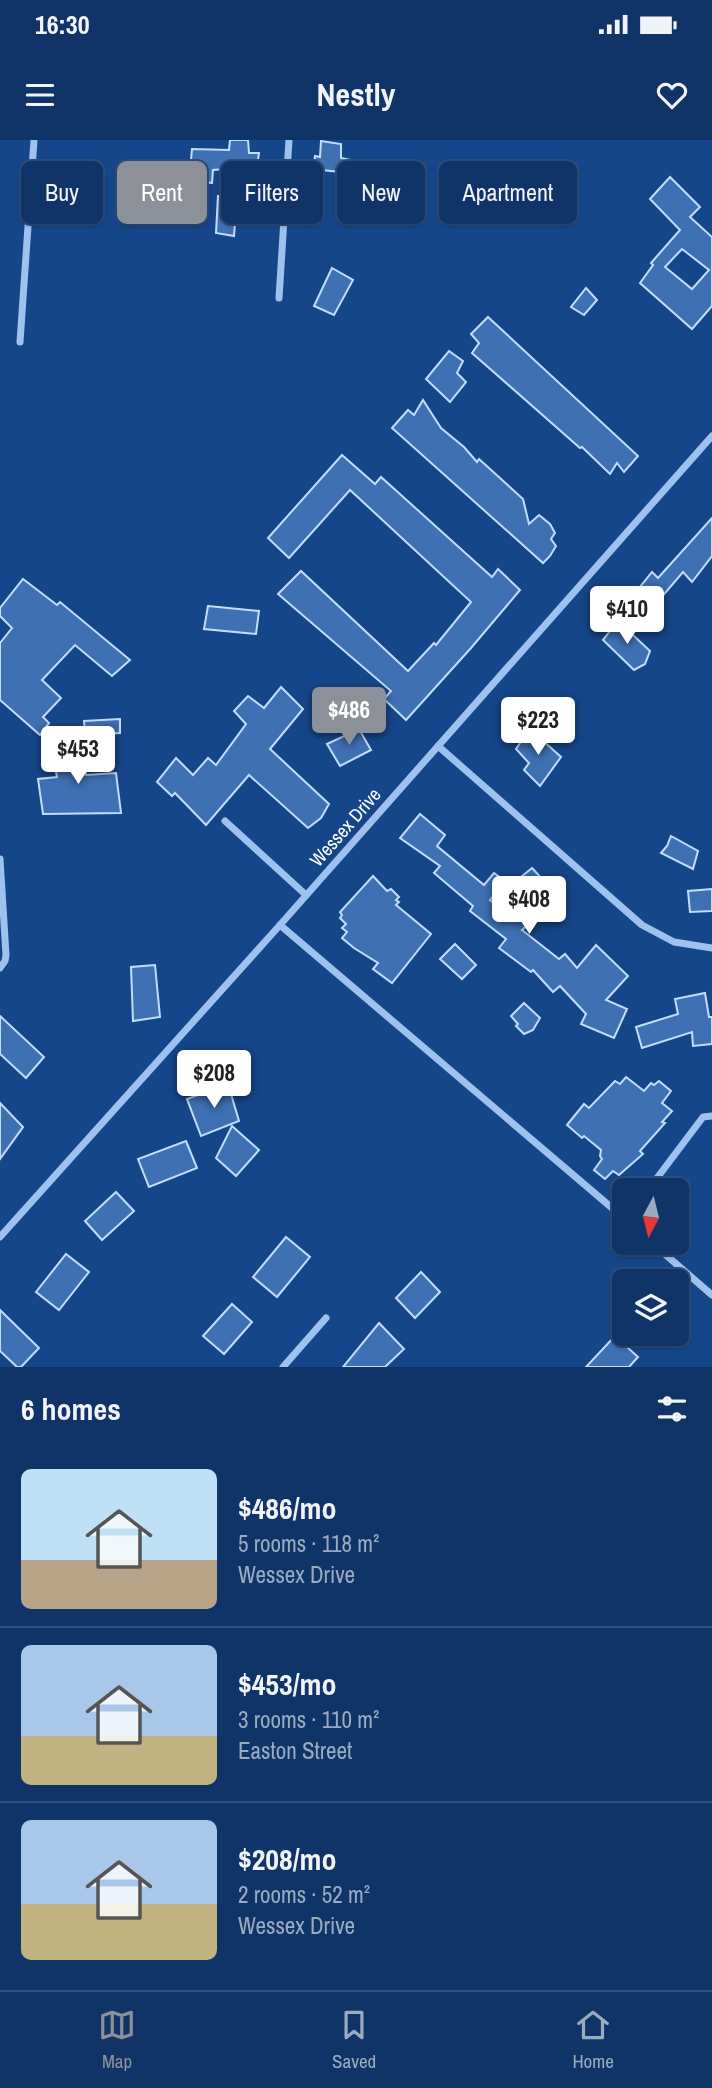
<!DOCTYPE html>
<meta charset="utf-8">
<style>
body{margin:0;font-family:"Archivo Narrow",sans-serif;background:#1e3f71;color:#f1f3f6;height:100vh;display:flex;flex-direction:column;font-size:26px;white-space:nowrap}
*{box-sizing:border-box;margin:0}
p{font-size:23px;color:#9caac0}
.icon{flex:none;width:38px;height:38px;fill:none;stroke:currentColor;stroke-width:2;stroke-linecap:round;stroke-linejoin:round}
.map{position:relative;height:1227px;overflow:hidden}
.drawer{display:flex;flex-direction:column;background:#103468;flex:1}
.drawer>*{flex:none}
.hud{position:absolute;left:21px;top:21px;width:670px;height:63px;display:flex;gap:14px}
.needle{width:46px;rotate:187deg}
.buttons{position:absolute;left:612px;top:1038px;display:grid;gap:14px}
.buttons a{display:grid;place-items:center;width:77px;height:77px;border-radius:10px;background:#103468;box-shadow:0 2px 5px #0004,0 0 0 2px #304f7c;font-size:35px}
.price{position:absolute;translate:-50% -60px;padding:0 16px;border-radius:7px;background:#fff;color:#222;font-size:23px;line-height:46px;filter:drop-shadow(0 2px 4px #0008)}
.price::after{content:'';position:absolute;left:50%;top:42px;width:21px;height:16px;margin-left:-10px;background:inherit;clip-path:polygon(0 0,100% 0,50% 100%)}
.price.selected{background:#8c9099;color:#fff}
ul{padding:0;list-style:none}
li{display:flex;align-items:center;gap:21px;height:175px;padding:0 21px}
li+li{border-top:2px solid #304f7c}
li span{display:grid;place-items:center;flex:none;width:196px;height:140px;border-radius:10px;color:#555}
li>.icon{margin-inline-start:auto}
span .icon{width:84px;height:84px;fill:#fffc;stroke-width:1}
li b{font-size:30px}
h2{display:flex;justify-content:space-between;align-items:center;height:84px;padding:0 21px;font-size:30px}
.tag{padding:0 24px;border-radius:10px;background:#103468;box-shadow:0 2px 5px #0004,0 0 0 2px #304f7c;font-size:24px;line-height:63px}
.tag.selected{background:#8c9099;color:#fff}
.status{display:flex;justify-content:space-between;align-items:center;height:49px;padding:0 35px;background:#103468;direction:ltr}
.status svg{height:19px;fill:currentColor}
header{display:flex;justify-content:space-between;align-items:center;height:91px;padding:0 21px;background:#103468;font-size:32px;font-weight:700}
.tabs{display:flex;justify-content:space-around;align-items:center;height:98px;border-top:2px solid #304f7c;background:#103468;font-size:19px;color:#9caac0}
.tabs a{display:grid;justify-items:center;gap:4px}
.tabs .selected{color:#8c9099}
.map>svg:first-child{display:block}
.building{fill:#3e70b3;stroke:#c4dcfb;stroke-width:2;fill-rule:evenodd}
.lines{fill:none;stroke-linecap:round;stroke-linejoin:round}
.street{stroke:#9ec1ef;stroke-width:7}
.labels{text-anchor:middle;stroke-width:6;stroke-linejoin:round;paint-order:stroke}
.street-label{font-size:19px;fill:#fff;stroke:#16468a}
</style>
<div class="status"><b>16:30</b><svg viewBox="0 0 49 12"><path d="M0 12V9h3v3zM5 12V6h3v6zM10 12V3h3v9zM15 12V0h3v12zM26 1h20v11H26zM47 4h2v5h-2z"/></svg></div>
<header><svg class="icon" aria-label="menu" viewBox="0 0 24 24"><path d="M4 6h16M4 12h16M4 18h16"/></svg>Nestly<svg class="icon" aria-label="heart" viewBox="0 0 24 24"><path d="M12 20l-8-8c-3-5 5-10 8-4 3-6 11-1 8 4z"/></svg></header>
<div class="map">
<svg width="712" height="1227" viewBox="0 0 712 1227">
<rect width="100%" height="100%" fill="#16468a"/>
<g class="building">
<path d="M230 0H248L249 13H259L257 27 213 30 212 43 189 41 192 9 229 10Z"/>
<path d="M321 1 341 4V18L351 20 349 33 313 29 315 16 320 17Z"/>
<path d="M670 37 700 67 690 77 712 97V166L692 189 640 143 653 125 651 123 680 90 650 59ZM682 109 709 130 692 149 665 127Z"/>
<path d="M218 56 237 57 234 96 216 93Z"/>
<path d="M332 128 353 140 334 175 314 166Z"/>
<path d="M586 148 597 160 584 175 571 167Z"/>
<path d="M488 177 638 316 624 332 617 323 610 334 582 307 580 308 472 213 479 203 471 194Z"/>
<path d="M449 211 463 221 457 233 466 242 450 262 426 239Z"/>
<path d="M423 260 441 288 464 307 477 322 479 319 523 359 529 384 539 375 550 384 555 393 551 399 556 406 550 416 543 423 392 288 408 270 414 275Z"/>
<path d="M342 315 375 344 381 337 492 437 498 429 520 450 471 508 406 580 384 559 391 551 278 454 301 431 408 531 434 503 436 505 471 462 350 350 289 418 268 398Z"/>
<path d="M712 378V416L692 442 683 432 648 473 632 457 652 432 658 438Z"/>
<path d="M23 439 57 465 60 462 130 520 112 536 75 505 42 540 61 558 43 577 49 583 40 595 0 560V503L12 488 0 476V468Z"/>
<path d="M208 466 259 471 256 494 204 489Z"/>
<path d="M618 481 650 511 645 524 634 530 603 500Z"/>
<path d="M281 547 303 569 270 609 329 664 321 678 308 688 249 635 206 685 175 653 172 656 157 642 176 618 193 635 208 618 216 625 246 584 234 571 248 556 264 568Z"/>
<path d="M120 579V593L85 594 84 581Z"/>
<path d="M359 589 371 610 340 626 327 604Z"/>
<path d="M530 589 561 617 540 646 524 630 529 623 516 609Z"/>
<path d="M84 602 86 635 116 633 121 673 43 674 38 639 57 637 51 605Z"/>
<path d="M420 674 445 695 437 706 484 745 494 733 505 741 490 760 508 774 532 751 548 767 522 790 559 819 565 814 577 828 596 805 628 836 606 860 627 869 614 898 581 884 586 874 560 846 553 852 533 830 531 832 499 808 506 799 470 771 473 766 434 733 440 726 400 698Z"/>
<path d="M671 696 698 711 693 729 661 713 667 706Z"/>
<path d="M532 728 544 741 528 755 516 741Z"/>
<path d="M373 736 387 751 391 749 399 757 396 760 399 762 396 765 431 794 392 843 373 829 378 823 354 808 342 798 347 792 342 788 346 784 340 778 342 775 340 772Z"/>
<path d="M712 749V771L690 772 688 751Z"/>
<path d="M455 804 476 825 462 839 440 819Z"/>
<path d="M155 825 160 877 133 881 131 827Z"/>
<path d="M705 853 709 877H712V904L693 906 692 892 642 908 636 887 678 874 675 859Z"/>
<path d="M524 863 540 878 533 890 524 894 516 886 518 884 511 876Z"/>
<path d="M0 876 44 917 26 938 0 914Z"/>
<path d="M626 937 644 951 651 943 654 945 659 941 671 951 662 963 672 971 662 982 665 983 640 1011 643 1014 619 1035 613 1031 605 1039 594 1030 602 1019 600 1016 601 1010 584 996 582 998 567 985 584 964 589 968 615 941 620 944Z"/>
<path d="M228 944 239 981 201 996 187 959Z"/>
<path d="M0 963 23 987 0 1019Z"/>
<path d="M232 986 259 1010 236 1036 216 1018Z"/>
<path d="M186 1001 197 1028 149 1047 138 1019Z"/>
<path d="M116 1052 134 1071 102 1100 85 1081Z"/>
<path d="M286 1097 310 1117 277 1157 253 1137Z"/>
<path d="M66 1114 89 1132 59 1170 36 1152Z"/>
<path d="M421 1132 440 1152 415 1178 396 1158Z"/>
<path d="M232 1164 252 1182 224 1214 203 1196Z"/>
<path d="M0 1170 39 1208 21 1227H17L0 1211Z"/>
<path d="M379 1183 404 1209 385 1227H343Z"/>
<path d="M615 1196 638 1217 629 1227H586Z"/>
</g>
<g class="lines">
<g class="street">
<path d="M279 158 289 0"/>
<path d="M20 202 34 0"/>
<path d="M438 606 642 785 674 802 712 808"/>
<path d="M225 681 306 755"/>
<path d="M0 719 6 815 5 821 0 828"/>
<path d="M280 785 625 1079"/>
<path d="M648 1050 703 977 712 976"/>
<path d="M0 1097 280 785 712 296"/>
<path d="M651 1102 712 1155"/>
<path d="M283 1227 326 1178"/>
</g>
</g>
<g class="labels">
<g class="street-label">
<text transform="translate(345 687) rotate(-49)" y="7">Wessex Drive</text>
</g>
</g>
</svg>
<div class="buttons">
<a><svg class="needle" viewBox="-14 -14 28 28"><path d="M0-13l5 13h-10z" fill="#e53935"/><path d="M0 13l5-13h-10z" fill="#9caac0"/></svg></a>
<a><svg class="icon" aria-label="layers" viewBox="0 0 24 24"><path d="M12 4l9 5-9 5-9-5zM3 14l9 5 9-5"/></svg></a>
</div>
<b class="price" style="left:627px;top:506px">$410</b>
<b class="price selected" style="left:349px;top:607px">$486</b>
<b class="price" style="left:538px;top:617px">$223</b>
<b class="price" style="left:78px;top:646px">$453</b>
<b class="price" style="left:529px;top:796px">$408</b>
<b class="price" style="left:214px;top:970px">$208</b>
<div class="hud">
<a class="tag">Buy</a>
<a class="tag selected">Rent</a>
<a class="tag">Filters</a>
<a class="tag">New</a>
<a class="tag">Apartment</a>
</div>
</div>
<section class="drawer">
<h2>6 homes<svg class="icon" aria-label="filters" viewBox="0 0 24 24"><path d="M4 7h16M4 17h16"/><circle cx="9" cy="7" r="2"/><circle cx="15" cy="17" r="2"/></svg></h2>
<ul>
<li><span style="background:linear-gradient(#bfe0f5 65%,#b9a48a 0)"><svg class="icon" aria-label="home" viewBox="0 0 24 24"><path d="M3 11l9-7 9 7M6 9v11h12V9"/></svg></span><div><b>$486/mo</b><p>5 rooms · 118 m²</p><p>Wessex Drive</p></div></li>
<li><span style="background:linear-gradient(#a9c7e8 65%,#c2b280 0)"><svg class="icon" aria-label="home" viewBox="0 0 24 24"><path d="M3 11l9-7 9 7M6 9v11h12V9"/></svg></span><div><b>$453/mo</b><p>3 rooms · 110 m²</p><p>Easton Street</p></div></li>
<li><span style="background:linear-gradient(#a9c7e8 60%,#c2b280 0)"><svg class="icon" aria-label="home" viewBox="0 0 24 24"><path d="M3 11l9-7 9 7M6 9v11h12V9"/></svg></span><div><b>$208/mo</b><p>2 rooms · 52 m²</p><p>Wessex Drive</p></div></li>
</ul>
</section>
<nav class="tabs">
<a class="selected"><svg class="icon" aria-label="map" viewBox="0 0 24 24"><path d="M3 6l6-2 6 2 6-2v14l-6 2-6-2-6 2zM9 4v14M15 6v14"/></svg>Map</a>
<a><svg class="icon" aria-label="saved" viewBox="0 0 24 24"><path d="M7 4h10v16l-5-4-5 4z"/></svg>Saved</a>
<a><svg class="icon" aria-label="home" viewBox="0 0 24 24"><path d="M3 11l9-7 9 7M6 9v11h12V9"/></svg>Home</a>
</nav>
